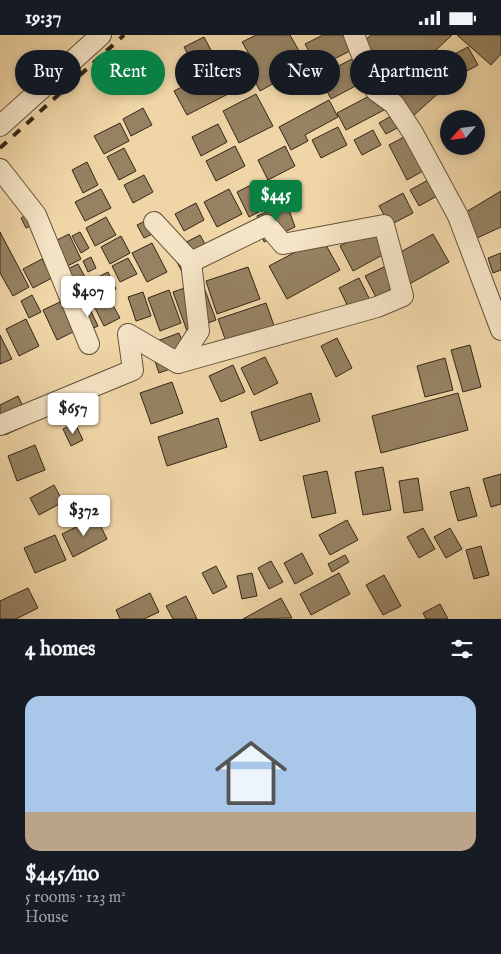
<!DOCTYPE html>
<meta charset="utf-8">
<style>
body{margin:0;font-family:"IM FELL English",serif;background:#242831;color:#f1f3f6;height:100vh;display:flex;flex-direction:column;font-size:19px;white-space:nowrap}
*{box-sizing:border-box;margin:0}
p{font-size:16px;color:#9ea1a6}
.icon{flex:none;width:28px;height:28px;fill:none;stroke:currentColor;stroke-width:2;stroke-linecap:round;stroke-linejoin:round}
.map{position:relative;height:584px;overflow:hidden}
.panel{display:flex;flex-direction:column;background:#171b24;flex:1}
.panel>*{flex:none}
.banner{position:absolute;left:15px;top:15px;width:471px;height:45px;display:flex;gap:10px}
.needle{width:32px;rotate:242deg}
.tools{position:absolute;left:440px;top:75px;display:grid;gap:10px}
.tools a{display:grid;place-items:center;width:45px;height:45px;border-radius:50%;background:#171b24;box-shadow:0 2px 8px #0003;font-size:25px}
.price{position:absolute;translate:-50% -42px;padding:0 11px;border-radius:5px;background:#fff;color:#222;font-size:16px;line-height:32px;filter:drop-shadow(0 1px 2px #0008)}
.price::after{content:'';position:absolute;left:50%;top:30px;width:15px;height:11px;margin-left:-8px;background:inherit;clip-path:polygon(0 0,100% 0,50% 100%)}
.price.current{background:#0b8043;color:#fff}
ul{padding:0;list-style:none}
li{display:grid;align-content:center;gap:10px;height:265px;padding:0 25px}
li+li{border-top:1px solid #363941}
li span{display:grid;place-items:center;height:155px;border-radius:15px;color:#555}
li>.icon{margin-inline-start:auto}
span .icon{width:90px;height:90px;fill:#fffc;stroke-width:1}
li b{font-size:21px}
h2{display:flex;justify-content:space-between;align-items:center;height:60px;padding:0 25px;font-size:21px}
.chip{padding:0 18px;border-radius:22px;background:#171b24;box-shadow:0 2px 8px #0003;font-size:18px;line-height:45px}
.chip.current{background:#0b8043;color:#fff}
.status{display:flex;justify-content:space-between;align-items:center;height:35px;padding:0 25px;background:#171b24;direction:ltr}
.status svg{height:14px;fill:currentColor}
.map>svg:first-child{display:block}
.building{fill:#968262;stroke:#342718}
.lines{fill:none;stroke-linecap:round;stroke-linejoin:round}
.street-casing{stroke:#63533c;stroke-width:22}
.street{stroke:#f5e4c6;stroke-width:20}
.rail{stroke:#342718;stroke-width:4;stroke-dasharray:9 9;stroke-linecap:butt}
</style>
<div class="status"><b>19:37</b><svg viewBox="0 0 49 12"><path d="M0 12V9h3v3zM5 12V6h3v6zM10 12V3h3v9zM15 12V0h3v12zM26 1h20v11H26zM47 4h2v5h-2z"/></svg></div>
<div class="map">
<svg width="501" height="584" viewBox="0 0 501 584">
<rect width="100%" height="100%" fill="#f0d6a7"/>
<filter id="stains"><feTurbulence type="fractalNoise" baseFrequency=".004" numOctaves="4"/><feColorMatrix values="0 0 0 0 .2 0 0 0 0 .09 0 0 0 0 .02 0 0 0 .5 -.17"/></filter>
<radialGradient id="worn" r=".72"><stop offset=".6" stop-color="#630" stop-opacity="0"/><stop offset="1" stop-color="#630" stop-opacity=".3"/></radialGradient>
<g class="building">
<path d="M256 0H290L307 30 260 56 250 37 257 33 242 7Z"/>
<path d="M323 0H344L352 15 318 32 305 9Z"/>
<path d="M371 0H452L395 54 362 8Z"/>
<path d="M457 0H501V19L491 30Z"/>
<path d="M204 2 213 19 193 29 184 12Z"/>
<path d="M468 12 478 30 452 44 443 25Z"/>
<path d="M354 23 365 46 331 64 319 41Z"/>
<path d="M219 33 232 57 187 80 174 56Z"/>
<path d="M425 36 442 55 413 81 396 61Z"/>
<path d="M375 58 384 75 346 95 337 78Z"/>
<path d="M256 59 273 91 239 108 223 76Z"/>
<path d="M329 65 338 82 305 100 308 106 291 115 279 92Z"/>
<path d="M143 73 152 90 131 101 123 84Z"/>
<path d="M393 80 399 92 386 99 379 88Z"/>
<path d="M120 88 129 106 104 119 94 101Z"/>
<path d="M218 89 227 107 201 121 192 102Z"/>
<path d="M338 92 347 110 321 123 312 105Z"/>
<path d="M373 95 381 110 362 120 354 105Z"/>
<path d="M404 102 423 136 407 145 389 110Z"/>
<path d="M235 111 245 131 216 146 206 126Z"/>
<path d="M285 111 295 131 268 145 258 125Z"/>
<path d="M124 113 136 136 119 145 107 122Z"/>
<path d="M87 127 98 150 83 158 72 135Z"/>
<path d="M144 140 153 157 133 168 124 150Z"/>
<path d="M430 144 439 160 419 171 410 155Z"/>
<path d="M257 147 270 171 249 182 237 157Z"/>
<path d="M101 154 111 173 85 186 75 167Z"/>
<path d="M229 154 242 179 217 192 204 167Z"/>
<path d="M501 156V192L477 203 466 177Z"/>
<path d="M403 158 413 178 390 190 379 171Z"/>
<path d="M196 168 204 185 184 196 175 179Z"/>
<path d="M287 169 295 192 264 207 257 181Z"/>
<path d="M29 178 35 189 26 193 21 183Z"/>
<path d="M157 180 165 193 144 203 137 190Z"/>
<path d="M106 182 116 200 95 211 86 193Z"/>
<path d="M377 192 390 216 353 236 340 211Z"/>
<path d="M0 197 29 252 13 261 0 238Z"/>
<path d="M80 197 89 213 81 218 72 201Z"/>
<path d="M69 199 81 224 56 237 43 212Z"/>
<path d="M433 199 449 227 404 252 388 224Z"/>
<path d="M200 200 212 222 182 237 171 215Z"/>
<path d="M121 201 130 218 110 229 101 212Z"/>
<path d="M322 203 340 235 287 264 269 231Z"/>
<path d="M152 208 167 237 147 247 132 218Z"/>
<path d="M501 218V235L493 238 488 223Z"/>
<path d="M91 222 96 233 88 237 83 226Z"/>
<path d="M128 223 137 239 120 247 112 231Z"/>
<path d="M42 224 52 243 33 253 23 234Z"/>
<path d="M78 229 85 242 67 251 61 237Z"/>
<path d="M386 231 398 255 378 266 365 241Z"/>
<path d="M248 232 260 264 217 279 206 246Z"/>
<path d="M108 237 116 254 97 264 88 247Z"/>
<path d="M359 243 371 267 351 278 339 253Z"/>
<path d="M202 247 216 285 187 296 173 257Z"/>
<path d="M169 255 181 288 160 296 148 263Z"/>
<path d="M143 257 151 281 136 286 128 262Z"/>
<path d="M32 260 41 277 29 283 21 266Z"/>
<path d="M109 263 120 283 104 291 94 271Z"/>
<path d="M62 266 77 295 57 305 43 275Z"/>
<path d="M266 268 277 299 229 315 218 284Z"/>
<path d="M88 270 98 291 89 295 78 275Z"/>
<path d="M26 284 39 311 19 321 6 294Z"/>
<path d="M179 298 190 327 159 338 149 309Z"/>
<path d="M0 300 12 324 0 329Z"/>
<path d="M337 303 352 333 336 342 321 311Z"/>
<path d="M470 310 481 352 463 357 451 315Z"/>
<path d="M265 322 278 348 254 360 241 333Z"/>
<path d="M445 323 453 355 425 362 417 331Z"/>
<path d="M233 330 245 357 221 367 209 341Z"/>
<path d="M172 347 183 378 151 389 140 358Z"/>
<path d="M311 358 320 386 260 406 251 377Z"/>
<path d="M458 358 468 395 381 418 372 381Z"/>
<path d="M18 361 31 388 5 400 0 389V370Z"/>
<path d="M218 383 227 412 167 431 158 402Z"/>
<path d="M75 388 83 405 71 411 63 394Z"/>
<path d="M35 410 45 435 17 446 8 421Z"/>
<path d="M383 432 391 475 363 480 355 437Z"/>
<path d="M327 436 336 478 312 483 303 441Z"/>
<path d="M501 439V469L491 472 483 444Z"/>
<path d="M418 443 423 475 404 478 399 446Z"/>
<path d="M54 450 63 467 39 480 30 463Z"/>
<path d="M469 452 477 481 458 486 450 457Z"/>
<path d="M96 482 107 504 73 522 62 499Z"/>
<path d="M347 485 358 505 330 520 319 500Z"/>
<path d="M423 493 435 514 419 523 407 502Z"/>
<path d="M450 493 462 514 446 523 434 502Z"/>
<path d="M55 500 66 525 35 538 24 513Z"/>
<path d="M481 511 489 540 474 544 466 515Z"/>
<path d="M302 518 313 539 295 549 284 528Z"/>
<path d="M345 520 349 527 332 537 328 529Z"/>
<path d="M271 526 283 547 269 554 258 533Z"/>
<path d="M216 531 227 552 213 559 202 538Z"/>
<path d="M252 538 257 561 242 564 237 541Z"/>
<path d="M339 538 350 559 311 580 300 559Z"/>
<path d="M384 540 401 571 383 580 366 550Z"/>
<path d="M28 553 38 573 16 584H0V566Z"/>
<path d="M150 558 159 577 144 584H120L116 575Z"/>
<path d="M186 561 197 584H173L166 571Z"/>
<path d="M281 563 292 583 243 584Z"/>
<path d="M440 569 448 584H426L423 578Z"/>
</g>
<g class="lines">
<g class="street-casing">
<g id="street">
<path d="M354 0 376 56 394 69 413 98 458 181 501 295"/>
<path d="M0 91 101 0"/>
<path d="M0 134 36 180 89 309"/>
<path d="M178 328 199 296 191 227"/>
<path d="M0 390 133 335 128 299 178 328 377 272 403 261 384 190 283 209 267 190 191 227 154 187"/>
</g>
</g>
<use href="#street" class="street"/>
<path class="rail" d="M0 113 124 0"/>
</g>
<rect width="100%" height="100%" filter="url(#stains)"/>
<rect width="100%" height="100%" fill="url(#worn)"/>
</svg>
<div class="tools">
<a><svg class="needle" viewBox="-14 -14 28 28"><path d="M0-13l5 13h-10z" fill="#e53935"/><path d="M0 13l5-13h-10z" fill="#9ea1a6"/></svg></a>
</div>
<b class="price current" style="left:276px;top:187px">$445</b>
<b class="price" style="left:88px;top:283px">$407</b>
<b class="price" style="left:73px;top:400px">$657</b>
<b class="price" style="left:84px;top:502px">$372</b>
<div class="banner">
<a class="chip">Buy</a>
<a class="chip current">Rent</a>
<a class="chip">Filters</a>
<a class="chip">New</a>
<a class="chip">Apartment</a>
</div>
</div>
<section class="panel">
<h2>4 homes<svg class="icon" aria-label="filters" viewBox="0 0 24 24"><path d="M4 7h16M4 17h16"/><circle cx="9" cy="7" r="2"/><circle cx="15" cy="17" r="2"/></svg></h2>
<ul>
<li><span style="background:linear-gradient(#a9c7e8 75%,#b9a48a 0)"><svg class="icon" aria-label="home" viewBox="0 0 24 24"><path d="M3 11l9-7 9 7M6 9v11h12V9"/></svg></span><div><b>$445/mo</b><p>5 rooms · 123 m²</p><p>House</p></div></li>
</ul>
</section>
